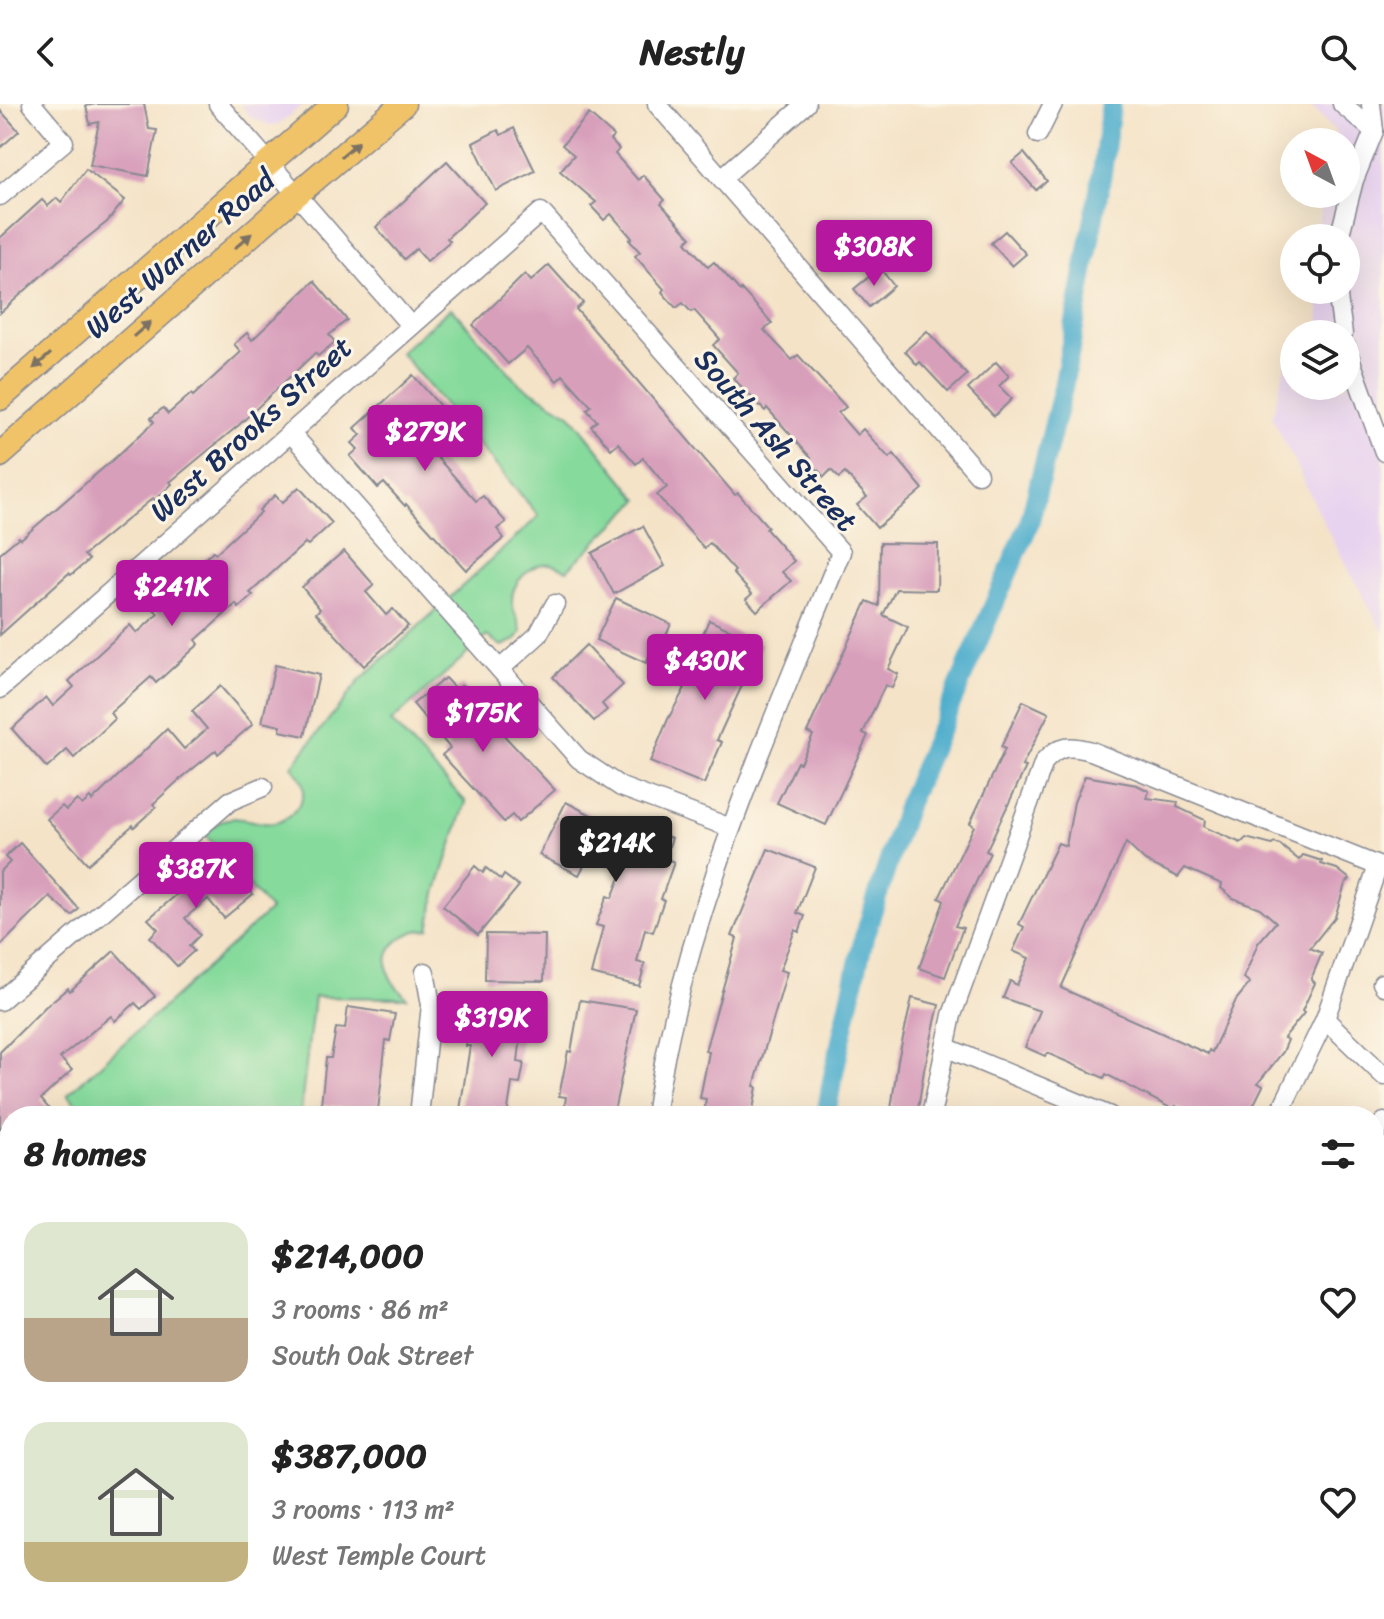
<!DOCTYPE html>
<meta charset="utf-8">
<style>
body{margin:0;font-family:Sriracha,sans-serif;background:#f6f6f6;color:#222;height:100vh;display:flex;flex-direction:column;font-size:30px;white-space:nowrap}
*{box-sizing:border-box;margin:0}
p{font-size:26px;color:#767676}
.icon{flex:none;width:44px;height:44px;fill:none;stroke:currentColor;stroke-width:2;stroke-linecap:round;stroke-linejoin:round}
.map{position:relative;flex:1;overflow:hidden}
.sheet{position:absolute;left:0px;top:1002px;width:1384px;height:514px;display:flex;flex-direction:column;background:#fff;border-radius:32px 32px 0 0;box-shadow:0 8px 32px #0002}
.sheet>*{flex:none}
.needle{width:52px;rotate:319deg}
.fabs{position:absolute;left:1280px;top:24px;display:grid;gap:16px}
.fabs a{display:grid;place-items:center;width:80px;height:80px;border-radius:50%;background:#fff;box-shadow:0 8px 32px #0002;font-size:40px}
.price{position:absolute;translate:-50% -68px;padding:0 18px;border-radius:8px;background:#b5179e;color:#fff;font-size:26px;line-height:52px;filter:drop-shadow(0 2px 4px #0008)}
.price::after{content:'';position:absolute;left:50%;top:48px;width:24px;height:18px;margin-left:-12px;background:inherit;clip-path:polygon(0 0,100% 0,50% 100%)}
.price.on{background:#222;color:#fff}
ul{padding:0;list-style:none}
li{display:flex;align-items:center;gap:24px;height:200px;padding:0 24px}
li span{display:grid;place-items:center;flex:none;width:224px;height:160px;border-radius:24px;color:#555}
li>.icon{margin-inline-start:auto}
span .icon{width:96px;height:96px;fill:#fffc;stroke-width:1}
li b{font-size:34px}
h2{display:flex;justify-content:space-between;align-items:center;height:96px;padding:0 24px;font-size:34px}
header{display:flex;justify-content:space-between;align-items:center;height:104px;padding:0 24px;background:#fff;font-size:36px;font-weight:700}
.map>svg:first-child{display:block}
.built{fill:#e7d2f0}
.green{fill:#86da9c;stroke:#50847d;stroke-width:2}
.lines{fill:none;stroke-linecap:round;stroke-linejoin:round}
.canal{stroke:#4faecd;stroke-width:20}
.building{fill:#d89fbb;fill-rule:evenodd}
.minor-casing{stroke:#888992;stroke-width:21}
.major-casing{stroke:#888992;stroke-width:27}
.minor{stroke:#fff;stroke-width:18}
.major{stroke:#f1c369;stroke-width:24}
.oneway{fill:#7b7263}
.labels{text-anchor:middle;stroke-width:6;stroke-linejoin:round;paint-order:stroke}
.street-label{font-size:30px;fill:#1b2f5e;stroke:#fcf5e5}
</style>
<header><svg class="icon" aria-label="back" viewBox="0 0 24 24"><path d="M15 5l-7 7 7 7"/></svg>Nestly<svg class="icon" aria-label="search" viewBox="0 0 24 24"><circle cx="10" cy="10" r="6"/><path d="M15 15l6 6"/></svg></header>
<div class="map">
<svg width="1384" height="1515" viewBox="0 0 1384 1515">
<rect width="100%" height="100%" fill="#fcf5e5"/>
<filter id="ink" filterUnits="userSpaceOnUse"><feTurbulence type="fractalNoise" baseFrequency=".0125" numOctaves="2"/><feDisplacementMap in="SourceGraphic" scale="16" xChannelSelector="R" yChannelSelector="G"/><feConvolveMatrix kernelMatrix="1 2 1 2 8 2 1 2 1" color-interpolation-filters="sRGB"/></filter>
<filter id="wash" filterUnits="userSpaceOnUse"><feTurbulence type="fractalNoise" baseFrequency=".006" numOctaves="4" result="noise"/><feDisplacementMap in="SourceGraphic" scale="32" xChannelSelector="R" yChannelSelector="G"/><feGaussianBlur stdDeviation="1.8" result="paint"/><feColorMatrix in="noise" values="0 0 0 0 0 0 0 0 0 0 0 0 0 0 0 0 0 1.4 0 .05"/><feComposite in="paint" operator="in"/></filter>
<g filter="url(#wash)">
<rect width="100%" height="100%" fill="#f4e3c7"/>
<g class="built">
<path d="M240 0H304L279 20 270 21 252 14Z"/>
<path d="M1309 0H1384V530L1333 437 1272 313 1289 247 1294 245V282H1346V230H1321L1317 186H1346V134H1317L1322 90H1346V38H1335L1337 29Z"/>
<path d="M1384 1167V1515H1120L1130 1506H1374V1185Z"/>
</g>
<path class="green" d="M451 204 520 280 570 310 639 396 567 466C562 464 555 460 549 460 532 458 511 479 512 497 512 507 520 517 521 528L516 536 502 542 487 532 391 618 466 698 436 789 429 825C407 826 382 841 388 867 390 878 400 886 407 894L314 893 300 1012H86L68 990 270 806 204 730C210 726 217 718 224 716 241 710 258 722 274 719 291 716 308 696 302 678 300 672 296 667 292 662L360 576 539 412 400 248Z"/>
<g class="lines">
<g class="canal">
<path d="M826 1012 832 977 864 833 907 701 1029 420 1063 284 1102 69 1111 0"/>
<path d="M825 1506 826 1515"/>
</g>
</g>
<g id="blocks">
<g class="building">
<path d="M96 0H144L149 25 157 26 148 72 90 61 99 18 90 20 86 2Z"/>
<path d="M0 6 19 27 0 44Z"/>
<path d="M589 10 614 32 610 36 619 45 615 50 638 76 643 71 665 96 661 100 691 133 686 138 708 163 714 158 740 187 741 185 772 219 764 226 792 256 798 251 846 303 838 309 857 331 863 325 889 354 894 350 923 385 877 424 857 401 867 393 845 369 839 374 831 366 824 373 809 356 811 354 767 304 765 307 733 274 738 269 713 241 720 235 694 206 691 208 683 199 676 204 662 188 664 185 635 152 640 148 629 136 632 134 611 110 604 116 591 102 596 98 560 67 574 51 562 41Z"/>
<path d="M514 24 535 67 496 87 473 39 498 26 501 31Z"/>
<path d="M1024 49 1047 77 1036 86 1012 59Z"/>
<path d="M447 57 485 99 447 134 450 137 427 157 416 145 404 155 376 123Z"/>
<path d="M86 65 125 96 107 118 58 157 0 209V134L42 96 48 102 57 94 61 98Z"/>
<path d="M1005 127 1026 150 1012 162 991 139Z"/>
<path d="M549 161 583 199 576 205 735 391 738 389 768 423 766 425 794 457 782 468 791 477 757 507 746 495 752 490 733 469 735 467 710 439 704 444 657 391 667 383 643 354 636 360 618 339 611 345 591 322 597 317 587 306 591 302 563 271 557 277 527 244 508 260 473 221 525 170 531 177Z"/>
<path d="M880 164 894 182 869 203 854 185Z"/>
<path d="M314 177 347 216 329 231 335 238 318 252 315 249 239 321 170 378 172 380 155 396 153 394 84 451 89 456 71 471 69 469 0 531V449L19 433 21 435 116 353 154 318 151 314 163 304 168 310 191 290 193 292 241 248 234 240 247 229 252 236Z"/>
<path d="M927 227 967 271 948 288 920 258 917 261 905 247Z"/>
<path d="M996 258 1009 272 999 282 1012 295 994 312 968 285Z"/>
<path d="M413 271 453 317 426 341 476 397 483 392 506 418 497 425 504 434 466 466 406 400 405 402 384 379 378 384 350 352 358 345 352 339 361 331 355 324Z"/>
<path d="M299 383 332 419 308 441 305 439 250 489 253 491 239 504 236 500 196 536 199 540 156 579 151 573 110 609 115 615 74 654 67 646 47 664 12 625 46 593 53 602 74 583 69 577 130 521 137 529 158 510 152 503 213 447 216 449 261 408 259 406 275 391 282 399Z"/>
<path d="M643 422 665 462 614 490 592 449Z"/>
<path d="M880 439 938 440 937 486 896 485 883 511 908 523 888 565 898 570 892 584 885 581 863 629 868 631 826 721 777 699 797 658 800 659 813 631 807 628 867 497 879 502Z"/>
<path d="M344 447 374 481 366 488 386 511 393 505 408 522 364 562 316 509 320 505 302 483Z"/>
<path d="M616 494 671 520 664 536 658 533 646 559 596 536Z"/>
<path d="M709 516 761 540 717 636 722 638 704 680 650 658 668 615 685 584 675 579 685 560 688 562Z"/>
<path d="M586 541 623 581 602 600 607 606 594 617 553 573Z"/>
<path d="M275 561 319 571 305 632 280 627 281 622 262 618Z"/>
<path d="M445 574 456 586 462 581 480 603 472 610 491 631 498 625 555 686 518 718 512 711 504 718 442 651 450 644 413 600Z"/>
<path d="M220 582 253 620 218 650 216 646 179 676 153 700 156 703 134 723 133 721 88 760 47 715 62 702 66 706 77 696 82 701 90 694 92 697 167 625 184 645 207 625 192 607Z"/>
<path d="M1023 597 1049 609 1022 662 1026 663 986 747 990 749 955 822 963 824 945 873 919 864 944 797 939 794 974 722 970 719 1005 645 1001 643Z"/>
<path d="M1085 672 1137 681 1149 687 1147 694 1178 698 1177 703 1205 716 1204 723 1241 739 1246 734 1272 741 1274 739 1280 741 1299 756 1303 751 1322 757 1321 760 1337 765 1350 775 1345 780 1335 813 1310 844 1322 849 1311 875 1315 879 1302 907 1304 909 1284 934 1288 936 1283 948 1258 979 1263 982 1248 1012H1195L1176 1002 1174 1006 1106 970 1104 974 1047 949 1045 952 1025 943 1040 907 1003 894 1010 877 1017 881 1029 854 1013 847 1024 823 1019 820 1058 739 1066 742 1074 698ZM1126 739 1145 757 1178 773 1185 764 1222 780 1221 784 1233 794 1260 804 1276 818 1258 839 1244 874 1250 879 1236 896 1212 948 1209 946 1208 950 1061 884Z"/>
<path d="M566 698 624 728 627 720 672 734 665 754 674 758 661 795 664 796 653 828 645 825 637 858 645 860 639 882 591 870 603 823 596 821 607 792 612 794 623 766 588 754 579 771 539 751Z"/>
<path d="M20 739 79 805 72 812 50 793 0 842V768L10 758 5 753Z"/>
<path d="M768 745 815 763 797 809 805 812 799 828 795 826 780 866 787 868 754 982 757 983 752 1012H703L706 995 700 994 709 948 705 947 737 834 732 832Z"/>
<path d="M226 758 253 790 224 814 208 795 185 814 200 831 189 842 194 847 177 862 150 833 158 825 148 815 208 764 213 769Z"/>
<path d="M475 762 483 769 486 764 501 776 504 771 519 782 478 831 443 802Z"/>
<path d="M486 830 545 831 544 877 485 876Z"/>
<path d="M114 847 155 892 141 905 135 899 115 917 111 912 60 954 72 966 41 995 55 1012H10V1016L0 1025V948L45 903 68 884 70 887Z"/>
<path d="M912 894 939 901 924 966 917 1012H890L898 956Z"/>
<path d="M580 896 636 905 613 1012H563L566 993 559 992 568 947 571 948Z"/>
<path d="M471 898 524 904 518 958 524 959 520 980 512 979 507 1012H459L470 942H466Z"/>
<path d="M348 903 395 910 390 937 386 936 378 1007 321 1001 326 954H331L336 924 345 925Z"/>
</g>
</g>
</g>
<g filter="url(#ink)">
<use href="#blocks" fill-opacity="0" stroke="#888992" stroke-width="2"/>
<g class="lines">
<g class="minor-casing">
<g id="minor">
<path d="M218 0 410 221"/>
<path d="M657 0 978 370"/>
<path d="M1342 0 1374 27"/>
<path d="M1038 30 1053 0"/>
<path d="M723 73 806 0"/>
<path d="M0 92 64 38 32 0"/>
<path d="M1339 134 1354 76 1374 27 1371 0"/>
<path d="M1337 186 1343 230"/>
<path d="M1346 243 1384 348"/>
<path d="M290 328 579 655 621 683 731 724"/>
<path d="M500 565 538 531 555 500"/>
<path d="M0 585 541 108 841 448C768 631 683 815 655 1012"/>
<path d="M1382 879 1384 882"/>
<path d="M0 897 230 697 263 683"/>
<path d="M1325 915 1384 972"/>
<path d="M945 943 1110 1012"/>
<path d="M419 1012 431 901 425 868"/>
<path d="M931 1012 952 911 1044 658C1059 641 1070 641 1091 647L1378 762 1325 915 1278 1012"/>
<path d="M1374 1030 1384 1018"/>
<path d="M0 1096 10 1107"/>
<path d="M1374 1264 1384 1242"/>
<path d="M1374 1313 1384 1317"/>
<path d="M1374 1384 1384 1381"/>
<path d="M0 1500 13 1515"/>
<path d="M358 1506 366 1515"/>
<path d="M661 1506 662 1515"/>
<path d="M931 1506 935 1515"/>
<path d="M981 1515 991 1506"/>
</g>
</g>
<g class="major-casing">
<g id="major">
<path d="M0 294 336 0"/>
<path d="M0 351 296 91 403 0"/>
</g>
</g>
<use href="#minor" class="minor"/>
<use href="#major" class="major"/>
</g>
<defs><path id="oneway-solid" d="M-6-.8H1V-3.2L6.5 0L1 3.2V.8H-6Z" transform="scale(2)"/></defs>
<g class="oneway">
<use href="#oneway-solid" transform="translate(350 45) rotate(-40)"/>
<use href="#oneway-solid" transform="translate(243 137) rotate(-41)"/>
<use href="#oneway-solid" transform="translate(142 225) rotate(-41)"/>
<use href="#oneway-solid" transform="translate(42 257) rotate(139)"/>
</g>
</g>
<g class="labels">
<g class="street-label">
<text transform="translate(180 150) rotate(-41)" y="10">West Warner Road</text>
<text transform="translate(251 325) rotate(-42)" y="10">West Brooks Street</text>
<text transform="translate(776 336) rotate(49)" y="10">South Ash Street</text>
</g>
</g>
</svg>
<div class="fabs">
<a><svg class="needle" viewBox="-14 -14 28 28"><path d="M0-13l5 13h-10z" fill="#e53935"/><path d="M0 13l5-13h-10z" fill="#767676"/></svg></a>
<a><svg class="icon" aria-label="locate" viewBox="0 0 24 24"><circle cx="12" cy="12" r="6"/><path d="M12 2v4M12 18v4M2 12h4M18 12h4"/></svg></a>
<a><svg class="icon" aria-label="layers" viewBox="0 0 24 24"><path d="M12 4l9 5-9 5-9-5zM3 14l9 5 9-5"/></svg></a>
</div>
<b class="price" style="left:874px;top:184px">$308K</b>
<b class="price" style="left:425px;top:369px">$279K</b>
<b class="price" style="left:172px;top:524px">$241K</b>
<b class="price" style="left:705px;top:598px">$430K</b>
<b class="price" style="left:483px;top:650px">$175K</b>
<b class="price on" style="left:616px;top:780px">$214K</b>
<b class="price" style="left:196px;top:806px">$387K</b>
<b class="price" style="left:492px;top:955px">$319K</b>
<section class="sheet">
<h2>8 homes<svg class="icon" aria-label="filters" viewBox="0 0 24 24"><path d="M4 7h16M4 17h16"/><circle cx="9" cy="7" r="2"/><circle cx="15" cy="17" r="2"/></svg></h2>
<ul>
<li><span style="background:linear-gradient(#dfe7d0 60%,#b9a48a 0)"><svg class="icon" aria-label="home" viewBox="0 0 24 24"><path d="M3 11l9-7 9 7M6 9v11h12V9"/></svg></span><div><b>$214,000</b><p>3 rooms · 86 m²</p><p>South Oak Street</p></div><svg class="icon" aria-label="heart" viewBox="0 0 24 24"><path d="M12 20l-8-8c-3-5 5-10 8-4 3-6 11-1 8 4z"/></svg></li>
<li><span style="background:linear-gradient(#dfe7d0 75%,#c2b280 0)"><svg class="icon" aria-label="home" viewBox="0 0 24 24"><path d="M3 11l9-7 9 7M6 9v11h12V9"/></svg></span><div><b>$387,000</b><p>3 rooms · 113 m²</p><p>West Temple Court</p></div><svg class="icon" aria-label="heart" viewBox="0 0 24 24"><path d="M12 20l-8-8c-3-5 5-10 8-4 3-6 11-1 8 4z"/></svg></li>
</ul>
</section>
</div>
